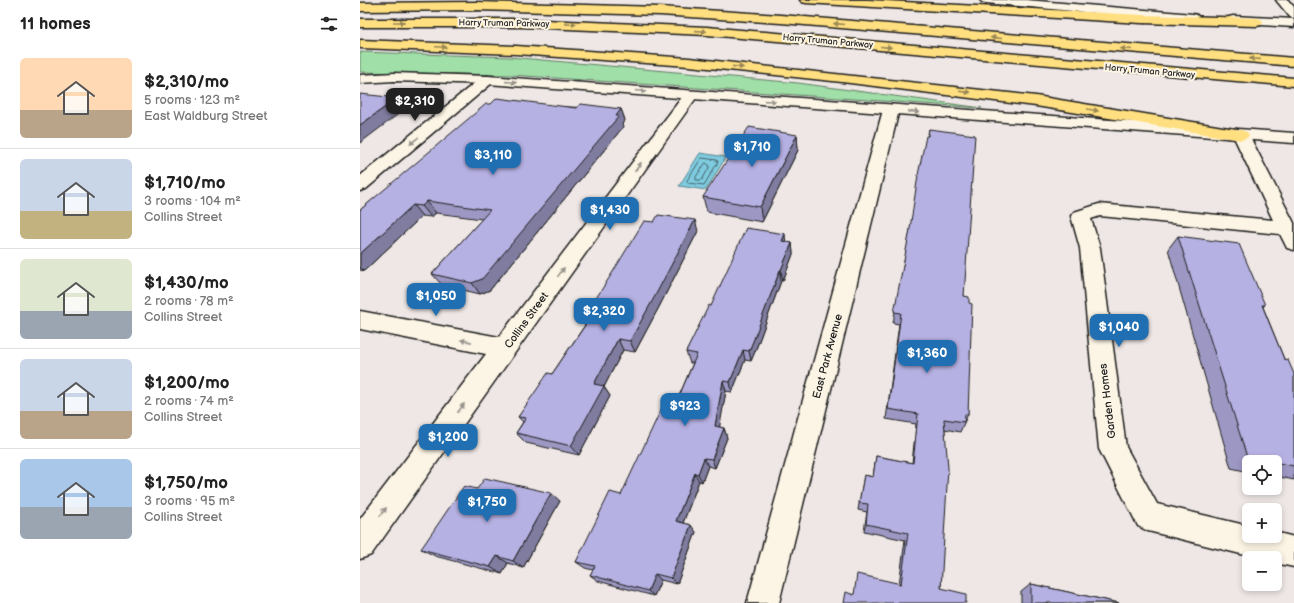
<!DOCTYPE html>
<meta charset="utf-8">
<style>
body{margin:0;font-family:"Balsamiq Sans",sans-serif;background:#f2f2f2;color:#222;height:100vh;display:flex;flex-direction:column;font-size:15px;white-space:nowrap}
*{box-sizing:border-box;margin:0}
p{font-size:13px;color:#767676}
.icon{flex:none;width:22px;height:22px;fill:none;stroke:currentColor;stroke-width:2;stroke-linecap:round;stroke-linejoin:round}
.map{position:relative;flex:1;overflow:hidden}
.details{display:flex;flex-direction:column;background:#fff;width:360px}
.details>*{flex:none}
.buttons{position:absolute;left:882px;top:455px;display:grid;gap:8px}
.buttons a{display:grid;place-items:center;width:40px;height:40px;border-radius:6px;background:#fff;box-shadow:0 2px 6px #0003;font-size:20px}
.price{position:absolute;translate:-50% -34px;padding:0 9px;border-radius:8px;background:#1f6fb2;color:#fff;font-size:13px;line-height:26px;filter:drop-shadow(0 1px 2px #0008)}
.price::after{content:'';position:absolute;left:50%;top:24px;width:12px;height:9px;margin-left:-6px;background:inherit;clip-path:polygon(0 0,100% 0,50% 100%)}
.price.on{background:#222;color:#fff}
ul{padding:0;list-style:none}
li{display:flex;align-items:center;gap:12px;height:100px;padding:0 20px}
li+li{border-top:1px solid #e0e0e0}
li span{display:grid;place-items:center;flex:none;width:112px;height:80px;border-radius:6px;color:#555}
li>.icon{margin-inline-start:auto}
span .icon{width:48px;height:48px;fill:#fffc;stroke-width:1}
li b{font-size:17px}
h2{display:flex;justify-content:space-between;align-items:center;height:48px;padding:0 20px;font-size:17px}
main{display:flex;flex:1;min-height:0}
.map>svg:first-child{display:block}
.green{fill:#a0dfa8;stroke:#5e7e62}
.water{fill:#7fcbdf;stroke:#578591}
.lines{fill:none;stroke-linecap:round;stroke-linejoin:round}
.shore{stroke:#44626a;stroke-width:1}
.street-casing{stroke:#1c1c1c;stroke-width:3}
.secondary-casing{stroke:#1c1c1c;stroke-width:3}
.highway-casing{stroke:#1c1c1c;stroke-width:3}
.street{fill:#fcf5e5;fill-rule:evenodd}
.secondary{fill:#fcf5e5;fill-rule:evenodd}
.highway{fill:#ffdf80;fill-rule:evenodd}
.wall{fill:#9d98c3;stroke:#1c1c1c}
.shaded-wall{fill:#7f7c9f;stroke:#1c1c1c}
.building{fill:#b6b1e3;stroke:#1c1c1c}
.oneway{fill:#998753}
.oneway2{fill:#97938b}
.labels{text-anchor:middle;stroke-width:4;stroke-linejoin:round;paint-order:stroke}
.far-street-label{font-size:9px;fill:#1c1c1c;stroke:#fcf5e5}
.street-label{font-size:11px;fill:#1c1c1c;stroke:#fcf5e5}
</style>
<main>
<section class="details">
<h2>11 homes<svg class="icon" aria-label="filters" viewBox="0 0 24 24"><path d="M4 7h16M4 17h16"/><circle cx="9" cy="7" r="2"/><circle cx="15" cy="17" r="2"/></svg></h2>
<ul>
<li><span style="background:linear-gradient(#ffd9b3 65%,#b9a48a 0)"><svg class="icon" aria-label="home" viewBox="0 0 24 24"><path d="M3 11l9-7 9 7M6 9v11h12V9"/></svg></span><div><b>$2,310/mo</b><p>5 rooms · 123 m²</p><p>East Waldburg Street</p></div></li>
<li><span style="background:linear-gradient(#c9d6e8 65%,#c2b280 0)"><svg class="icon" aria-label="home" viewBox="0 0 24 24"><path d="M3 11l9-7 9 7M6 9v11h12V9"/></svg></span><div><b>$1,710/mo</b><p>3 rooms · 104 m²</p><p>Collins Street</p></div></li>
<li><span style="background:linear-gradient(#dfe7d0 65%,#9aa5b1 0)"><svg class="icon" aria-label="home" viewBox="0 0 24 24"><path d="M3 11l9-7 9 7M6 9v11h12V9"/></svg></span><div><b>$1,430/mo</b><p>2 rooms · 78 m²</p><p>Collins Street</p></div></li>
<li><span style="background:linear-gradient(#c9d6e8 65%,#b9a48a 0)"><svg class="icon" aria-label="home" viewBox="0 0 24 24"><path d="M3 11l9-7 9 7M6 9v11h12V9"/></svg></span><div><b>$1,200/mo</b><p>2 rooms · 74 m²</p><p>Collins Street</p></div></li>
<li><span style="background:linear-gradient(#a9c7e8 60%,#9aa5b1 0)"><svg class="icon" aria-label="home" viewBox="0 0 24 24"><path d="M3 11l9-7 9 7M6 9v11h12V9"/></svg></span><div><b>$1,750/mo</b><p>3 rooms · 95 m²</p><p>Collins Street</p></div></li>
</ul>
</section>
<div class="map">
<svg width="934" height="603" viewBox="0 0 934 603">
<rect width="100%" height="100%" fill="#eee7e5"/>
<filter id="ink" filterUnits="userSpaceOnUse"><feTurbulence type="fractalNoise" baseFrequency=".025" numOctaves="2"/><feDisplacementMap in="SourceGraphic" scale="8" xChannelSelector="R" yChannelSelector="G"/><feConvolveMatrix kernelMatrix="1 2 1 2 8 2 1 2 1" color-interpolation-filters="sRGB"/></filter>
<g filter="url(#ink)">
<path class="green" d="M0 52 149 57 438 83 622 108 152 75 0 72Z"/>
<path class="water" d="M340 153 366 157 346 190 319 186Z"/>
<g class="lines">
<g class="shore">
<path d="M342 158 357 160 358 162 344 185 328 183 327 181Z"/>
<path d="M346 163 350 166 342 180H336V177Z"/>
</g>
<g class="street-casing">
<g id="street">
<path d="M916 0H928L934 7V18L930 17Z"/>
<path d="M127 76 132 77 134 80 132 83 6 189 0 191V176L122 77Z"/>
<path d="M331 91 336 92 338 95 336 98 11 555 0 559V519L126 354 0 329V311L139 337 326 92Z"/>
<path d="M531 105 536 107 539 110 419 603H387L523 110 526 107Z"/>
<path d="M881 130 887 132 889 135 934 223V250L927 248 920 234 740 216 731 219 740 248 766 447 797 504 889 526V536H915V532L934 537V567L915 563V558H897L788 531 778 526 739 449 720 248 711 216 714 212 739 204 913 220 873 135 875 132Z"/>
</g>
</g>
<g class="secondary-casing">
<g id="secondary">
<path d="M620 0H666L833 14 837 15 839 18 837 21 833 22 626 3 622 2Z"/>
<path d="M873 16 934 19V27L869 23 867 20 869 17Z"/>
<path d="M34 73 127 76 934 133V143L127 84 34 81 0 83V75Z"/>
</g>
</g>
<g class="highway-casing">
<g id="highway">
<path d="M440 0H508L781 15 897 18 901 19 903 22 901 25 897 26 781 23 446 3 442 2Z"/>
<path d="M115 2 300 7 421 15 934 58V66L421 23 300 15 115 10 0 11V3Z"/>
<path d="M0 19H161L347 27 934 78V86L347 35 161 27H0Z"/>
<path d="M0 40 156 46 329 58 676 96 881 130 887 132 889 135 887 138 881 140 676 106 482 82 329 66 156 54 0 48Z"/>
</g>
</g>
<use href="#street" class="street"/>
<use href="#secondary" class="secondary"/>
<use href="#highway" class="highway"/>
</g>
<g class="wall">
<path d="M131 104 261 109 265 120 262 124 263 127 130 290 120 294 82 285 72 274 122 219 76 213 71 217 62 216 4 271 0 270V210Z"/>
<path d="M569 129 604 296 608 414 600 432 585 429 581 588 494 595 539 584 545 540 504 531 507 512 498 510 504 475 513 477 516 456 552 463 556 424 526 419 539 324 533 323Z"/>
<path d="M437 135 438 150 402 222 347 212 343 197Z"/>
<path d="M338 231 299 307 275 352 263 350 244 387 250 396 219 455 166 443 156 433 163 422 158 417 192 374 225 325 222 320Z"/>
<path d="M818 236 905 305 903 307 924 359 934 374V480L915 476V462H889V472L871 468 808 249Z"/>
<path d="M425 242 432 243 433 254 423 281H421L396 349 391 361 385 360 372 392 366 391 359 427 364 428 367 438 355 468 348 466 342 482 339 481 323 523 336 532 317 584 301 580 294 596 238 581 230 575 233 570 225 568 216 562 261 495 317 401 333 363H330L326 352 351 306Z"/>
<path d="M117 489 200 501 163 568 148 563 142 574 75 556 61 549Z"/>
<path d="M671 584 759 603H661V592Z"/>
</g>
<g class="shaded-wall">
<path d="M38 98 45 109 0 143V125Z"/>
<path d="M261 109 265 120 262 124 263 127 130 290 120 294 112 283Z"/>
<path d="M437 135 438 150 402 222 400 207Z"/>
<path d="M67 201 76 213 71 217 62 206Z"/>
<path d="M53 205 62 216 4 271 0 267V254Z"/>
<path d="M335 220 338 231 299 307 275 352 270 341Z"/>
<path d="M425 234 426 245 422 241Z"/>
<path d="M432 243 433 254 423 281 421 270Z"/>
<path d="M420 270 421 281 396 349 391 361 389 351Z"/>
<path d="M258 339 263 350 244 387 250 396 219 455 211 446 234 384Z"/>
<path d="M383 350 385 360 372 392 370 382Z"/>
<path d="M363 381 366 391 358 436 355 426Z"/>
<path d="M364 428 367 438 355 468 352 459Z"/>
<path d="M344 458 348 466 342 482 338 474Z"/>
<path d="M335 473 339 481 321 528 316 521Z"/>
<path d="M191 493 200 501 163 568 153 561Z"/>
<path d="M331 525 336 532 317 584 311 578Z"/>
<path d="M137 556 148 563 142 574 130 567Z"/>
<path d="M295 574 301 580 294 596 288 591Z"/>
</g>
<g class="building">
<path d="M0 94 38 98 0 125Z"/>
<path d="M137 98 216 108 221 104 261 109 256 116H259L122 279 112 283 72 274 130 210 67 201 62 206 53 205 0 254V210L126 104H131Z"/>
<path d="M389 127 437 135 400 207 343 197Z"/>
<path d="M569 129 615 135 604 296 609 297V303L612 304 608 414H605L604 422 584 419 588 468 581 588 606 594V603H484L486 592 494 595 497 574 541 584 548 533 506 524 508 504 499 503 504 475 513 477 516 456 553 463 558 414 528 409 541 313 534 312 549 235 558 175 566 136H568Z"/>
<path d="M298 215 335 220 295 296 270 341 258 339 234 384 244 386 211 446 156 433 166 418 158 417 188 373 192 374 228 321 222 320 251 275 284 221 294 222Z"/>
<path d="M386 228 425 234 422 241 432 243 421 270H420L394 339 389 351 383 350 370 382 363 381 355 426 364 428 352 459 344 458 338 474 335 473 316 521 331 525 311 578 295 574 288 591 230 575 235 566 216 562 250 492 261 495 306 399 317 401 337 354 326 352 349 305 351 306Z"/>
<path d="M818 236 879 244 905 305H902L924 359 928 360 934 374V466L887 457Z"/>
<path d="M125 478 191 493 153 561 137 556 130 567 61 549 104 486 117 489Z"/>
<path d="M671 584 759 603H671Z"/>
</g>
<defs><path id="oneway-solid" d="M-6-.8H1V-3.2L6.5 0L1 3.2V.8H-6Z"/></defs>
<g class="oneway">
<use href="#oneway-solid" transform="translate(39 22)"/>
<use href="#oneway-solid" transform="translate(211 24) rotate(1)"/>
<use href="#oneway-solid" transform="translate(479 24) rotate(-175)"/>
<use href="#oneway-solid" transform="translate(341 31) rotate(4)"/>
<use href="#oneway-solid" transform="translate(636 38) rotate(-175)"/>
<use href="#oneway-solid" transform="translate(81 47) rotate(2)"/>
<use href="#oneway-solid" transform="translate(526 47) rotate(5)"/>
<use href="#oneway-solid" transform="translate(766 49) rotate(-175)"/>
<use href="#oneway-solid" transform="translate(895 59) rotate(-176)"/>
<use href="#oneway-solid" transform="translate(378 67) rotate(6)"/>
<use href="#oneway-solid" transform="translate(605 92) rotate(7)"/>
<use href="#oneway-solid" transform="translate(733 110) rotate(10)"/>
</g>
<g class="oneway2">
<use href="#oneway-solid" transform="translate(151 82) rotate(4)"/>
<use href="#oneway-solid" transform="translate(281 91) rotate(4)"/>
<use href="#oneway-solid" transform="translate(410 101) rotate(4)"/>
<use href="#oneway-solid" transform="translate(554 112) rotate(4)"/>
<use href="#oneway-solid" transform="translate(54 141) rotate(141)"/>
<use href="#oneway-solid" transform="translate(278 167) rotate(-54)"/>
<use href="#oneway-solid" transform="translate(201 272) rotate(-54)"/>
<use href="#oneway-solid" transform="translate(106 341) rotate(-169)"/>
<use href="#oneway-solid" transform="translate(101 408) rotate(-53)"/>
<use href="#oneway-solid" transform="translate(23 512) rotate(-53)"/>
</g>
</g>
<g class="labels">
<g class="far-street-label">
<text transform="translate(144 23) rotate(1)" y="3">Harry Truman Parkway</text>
<text transform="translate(468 41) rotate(5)" y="3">Harry Truman Parkway</text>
<text transform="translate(790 71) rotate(5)" y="3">Harry Truman Parkway</text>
</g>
<g class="street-label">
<text transform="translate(166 320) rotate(-54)" y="4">Collins Street</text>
<text transform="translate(467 356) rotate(-75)" y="4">East Park Avenue</text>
<text transform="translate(747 401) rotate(-97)" y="4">Garden Homes</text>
</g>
</g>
</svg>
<div class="buttons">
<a><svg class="icon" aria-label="locate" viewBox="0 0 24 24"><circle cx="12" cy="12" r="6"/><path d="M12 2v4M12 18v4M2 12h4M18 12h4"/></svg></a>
<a>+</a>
<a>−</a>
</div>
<b class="price on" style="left:55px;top:122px">$2,310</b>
<b class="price" style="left:392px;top:168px">$1,710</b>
<b class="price" style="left:133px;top:176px">$3,110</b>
<b class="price" style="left:250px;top:231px">$1,430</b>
<b class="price" style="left:76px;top:317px">$1,050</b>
<b class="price" style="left:244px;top:332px">$2,320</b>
<b class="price" style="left:759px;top:348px">$1,040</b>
<b class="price" style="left:567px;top:374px">$1,360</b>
<b class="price" style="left:325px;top:427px">$923</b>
<b class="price" style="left:88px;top:458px">$1,200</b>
<b class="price" style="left:127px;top:523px">$1,750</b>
</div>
</main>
